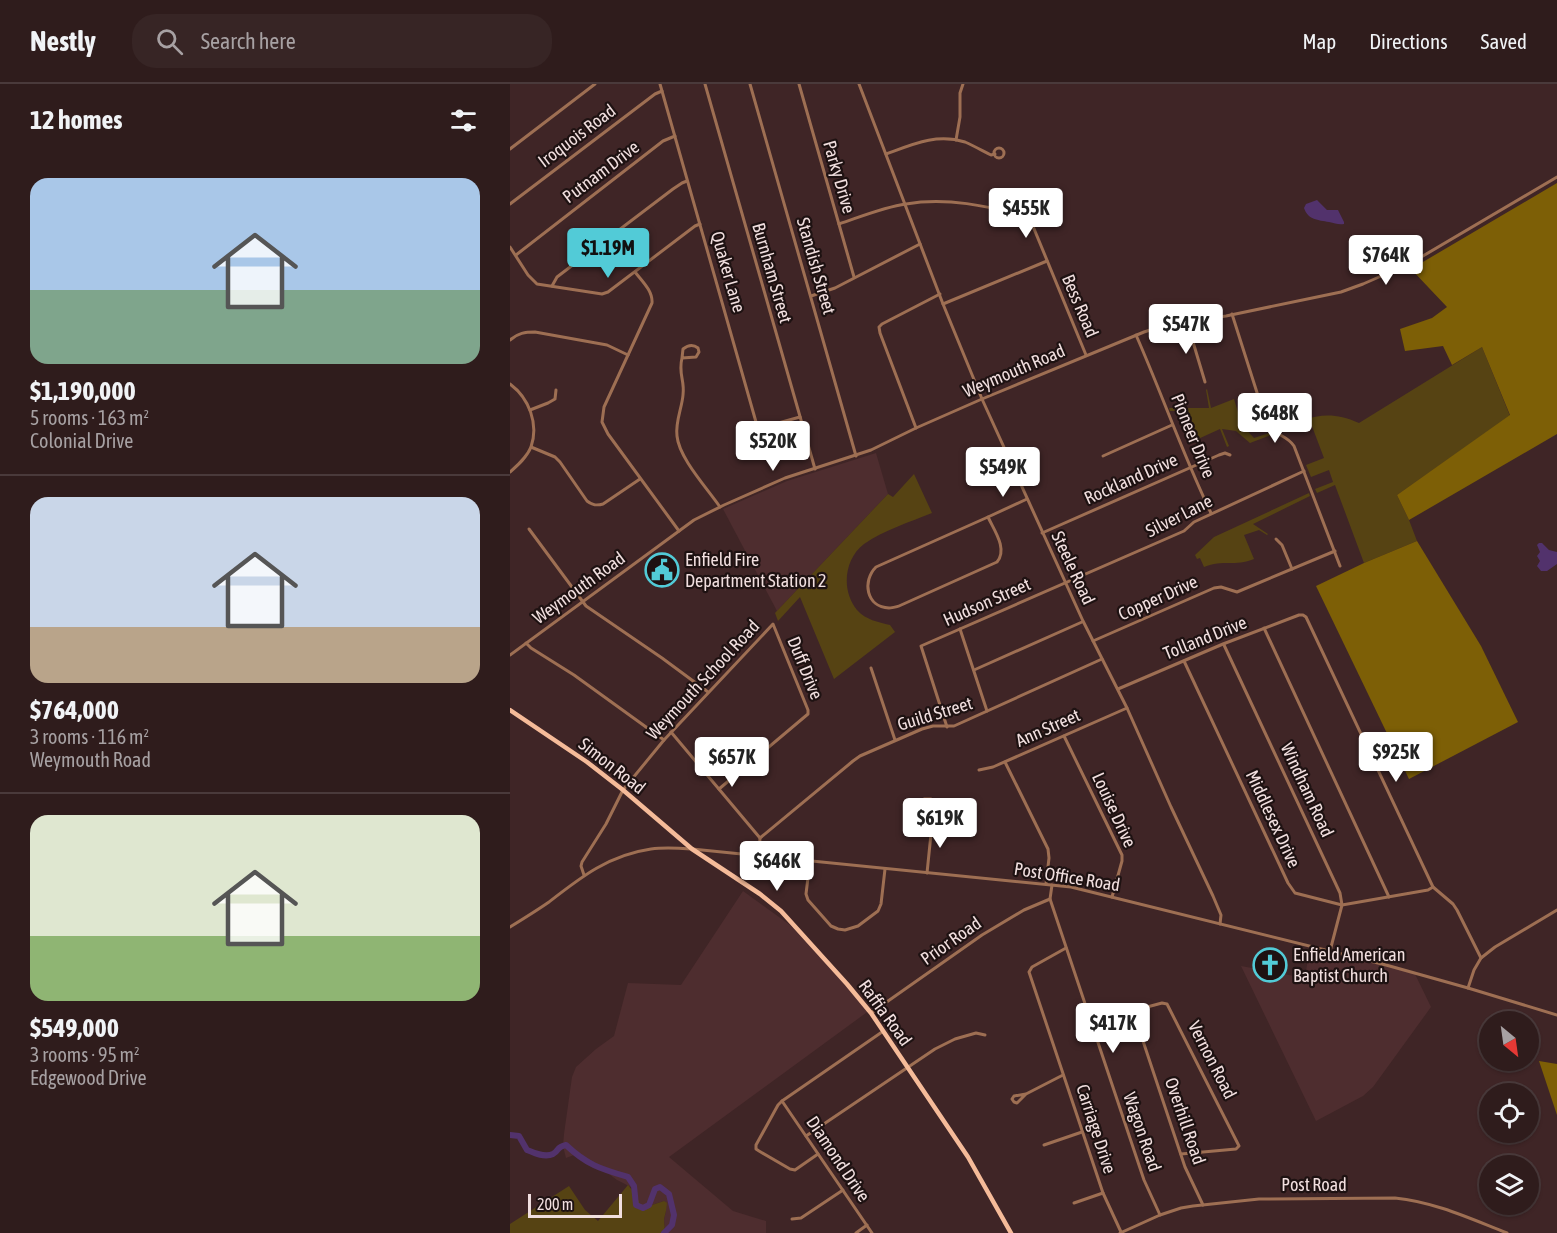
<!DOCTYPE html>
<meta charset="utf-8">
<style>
body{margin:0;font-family:"Asap Condensed",sans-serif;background:#372525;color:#f1f3f6;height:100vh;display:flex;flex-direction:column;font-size:22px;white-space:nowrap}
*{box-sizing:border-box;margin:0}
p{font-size:20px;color:#a7a1a3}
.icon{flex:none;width:33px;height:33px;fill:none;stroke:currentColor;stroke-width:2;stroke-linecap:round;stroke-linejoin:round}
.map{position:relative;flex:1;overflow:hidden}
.panel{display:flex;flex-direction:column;background:#2f1c1c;width:510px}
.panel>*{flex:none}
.needle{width:39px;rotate:151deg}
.controls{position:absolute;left:969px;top:927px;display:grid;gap:12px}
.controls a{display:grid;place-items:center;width:60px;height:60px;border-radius:50%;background:#2f1c1c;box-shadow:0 2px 4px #0004,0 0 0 2px #4a3a3b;font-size:30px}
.scale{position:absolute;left:18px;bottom:15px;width:94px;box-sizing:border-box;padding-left:6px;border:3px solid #f1dfdf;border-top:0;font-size:16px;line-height:21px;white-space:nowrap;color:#f1dfdf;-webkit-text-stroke:4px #1e1212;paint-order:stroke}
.price{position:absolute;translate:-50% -51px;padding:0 14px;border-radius:6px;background:#fff;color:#222;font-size:20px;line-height:39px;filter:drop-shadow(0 2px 3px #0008)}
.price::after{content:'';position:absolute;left:50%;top:36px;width:18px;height:14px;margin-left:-9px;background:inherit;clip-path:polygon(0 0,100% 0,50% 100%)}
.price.active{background:#52cbd7;color:#111}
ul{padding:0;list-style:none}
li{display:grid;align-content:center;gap:12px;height:318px;padding:0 30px}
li+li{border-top:2px solid #4a3a3b}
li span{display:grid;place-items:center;height:186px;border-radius:18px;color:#555}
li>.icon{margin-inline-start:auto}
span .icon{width:108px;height:108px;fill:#fffc;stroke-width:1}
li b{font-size:26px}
h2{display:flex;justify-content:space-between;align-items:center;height:72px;padding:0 30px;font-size:26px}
header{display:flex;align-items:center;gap:36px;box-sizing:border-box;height:84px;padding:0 30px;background:#2f1c1c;border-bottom:2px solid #4a3a3b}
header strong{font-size:28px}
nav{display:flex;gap:33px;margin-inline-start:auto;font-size:21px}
.search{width:420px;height:54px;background:#372525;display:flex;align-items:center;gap:15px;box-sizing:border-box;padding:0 21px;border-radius:24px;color:#a7a1a3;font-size:22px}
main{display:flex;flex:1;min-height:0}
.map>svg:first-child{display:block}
.built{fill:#4e2d2f}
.green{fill:#564313}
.forest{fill:#7d5f06}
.water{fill:#52326c}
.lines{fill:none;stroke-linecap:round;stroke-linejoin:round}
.river{stroke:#52326c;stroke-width:6}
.minor{stroke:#9e6f53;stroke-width:3}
.major{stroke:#f5bb99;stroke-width:4.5}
.labels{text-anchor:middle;stroke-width:4.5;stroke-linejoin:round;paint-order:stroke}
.street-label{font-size:18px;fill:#f1dfdf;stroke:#1e1212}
.poi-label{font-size:18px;fill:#f1dfdf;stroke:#1e1212;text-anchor:start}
</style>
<header>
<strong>Nestly</strong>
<div class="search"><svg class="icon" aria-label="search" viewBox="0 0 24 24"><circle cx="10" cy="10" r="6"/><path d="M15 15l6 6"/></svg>Search here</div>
<nav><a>Map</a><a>Directions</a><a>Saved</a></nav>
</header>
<main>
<section class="panel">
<h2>12 homes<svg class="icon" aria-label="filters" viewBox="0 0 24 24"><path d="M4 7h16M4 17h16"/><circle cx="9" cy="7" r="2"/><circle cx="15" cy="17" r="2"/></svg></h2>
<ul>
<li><span style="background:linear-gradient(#a9c7e8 60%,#7fa58c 0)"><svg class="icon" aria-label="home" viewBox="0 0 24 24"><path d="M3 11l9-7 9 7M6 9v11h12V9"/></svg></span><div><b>$1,190,000</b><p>5 rooms · 163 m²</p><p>Colonial Drive</p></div></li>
<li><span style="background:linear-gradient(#c9d6e8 70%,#b9a48a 0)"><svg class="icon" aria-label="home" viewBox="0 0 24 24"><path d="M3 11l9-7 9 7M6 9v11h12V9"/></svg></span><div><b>$764,000</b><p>3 rooms · 116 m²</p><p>Weymouth Road</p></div></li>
<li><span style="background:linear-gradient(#dfe7d0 65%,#8fb573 0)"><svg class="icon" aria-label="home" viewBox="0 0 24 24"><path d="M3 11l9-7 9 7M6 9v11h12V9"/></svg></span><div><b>$549,000</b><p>3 rooms · 95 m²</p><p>Edgewood Drive</p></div></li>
</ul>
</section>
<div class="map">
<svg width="1047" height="1149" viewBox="0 0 1047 1149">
<rect width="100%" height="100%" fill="#3f2526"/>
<g class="built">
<path d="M366 369 378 410 267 527 213 425 277 397Z"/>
<path d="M233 807 280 841 360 926 159 1073 223 1127 256 1137V1149H155L154 1135 156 1127 154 1117 136 1123 131 1122 127 1112 122 1104 115 1100 107 1096 99 1090 79 1080 67 1072 64 1071 56 1074 53 1062 54 1050 62 993 66 983 86 965 104 952 118 899 171 901Z"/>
<path d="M800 861 905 890 921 923 863 1003 853 1012 806 1037 731 882 795 894Z"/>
</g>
<g class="green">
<path d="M972 263 1000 332 887 411 899 436 907 457 854 479 825 401 807 409 805 405 823 398 819 386 801 393 796 381 814 374 800 337 770 348 767 346C798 334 816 324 849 339Z"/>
<path d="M697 305 701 324 724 315 732 341 744 354 759 349 761 351 740 359 726 347 712 345 719 362 717 363 710 345 688 355 678 327H660L659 324H699L696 306Z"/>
<path d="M404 390 422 429C400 438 374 446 354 460 334 475 331 507 347 526 356 536 368 538 380 541L385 548 324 595 290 513 268 537 265 529 378 410 383 413Z"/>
<path d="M799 409 800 412 743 440 758 450 757 451 749 446 734 451 744 475C725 483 713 475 694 483L690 474 687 475 685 471 704 453Z"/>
<path d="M118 1101 127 1112 131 1122 136 1123 154 1117 157 1119 156 1127 154 1135 155 1149H0V1140L59 1102 75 1126 88 1137Z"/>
</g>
<g class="forest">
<path d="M1047 99V350L899 436 887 411 1000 331 972 263 942 281 933 262 895 267 890 245 922 234 937 223 901 185Z"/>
<path d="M907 457 971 562 1008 638 899 695 806 502 854 479Z"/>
<path d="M1029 977 1047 980V1031Z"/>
</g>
<g class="water">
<path d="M807 116 817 126H828L834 138V140C828 141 825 139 819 138 808 136 798 136 794 124L796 120Z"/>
<path d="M1029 459H1032L1039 466 1047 468V480L1037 487H1031L1027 482 1030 477 1027 472 1030 468 1027 461Z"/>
</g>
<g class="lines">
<path class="river" d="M0 1051 9 1052 17 1066C24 1069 35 1074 43 1070 50 1066 46 1063 56 1061 77 1081 91 1085 118 1093L124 1102 126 1121 133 1124 139 1121 145 1105 150 1103 159 1110 164 1131 162 1141 154 1149"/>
<g class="minor">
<path d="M150 0 246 338 250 343H254L290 333"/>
<path d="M195 0 305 385"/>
<path d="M240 0 346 372"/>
<path d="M289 0 344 193"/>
<path d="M349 0 433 220 472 315 573 537 617 624 661 723 703 812 711 831 710 840"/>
<path d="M446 56 450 33V9L453 0"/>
<circle cx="489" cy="69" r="5"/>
<path d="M0 65 85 0"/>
<path d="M376 70C403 60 427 49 455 58 464 62 473 67 481 71L485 70"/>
<path d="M0 120 145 10 152 7"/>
<path d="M329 140C350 133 374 123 396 120 437 113 477 122 516 132L520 135 576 271"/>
<path d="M0 163 18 191 27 200 92 210 98 208 185 142 190 140"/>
<path d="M6 171 153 57 165 52"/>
<path d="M125 188C132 197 143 207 142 219L94 323 92 338 98 350 169 447"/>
<path d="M42 202 47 193 163 105 172 99 177 97"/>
<path d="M301 212 325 204 410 160"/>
<path d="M433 220 537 177"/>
<path d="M722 230 757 340C764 351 777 351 784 362L830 482"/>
<path d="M677 238 695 298"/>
<path d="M626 251C652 310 673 371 701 429"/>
<path d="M0 256C8 249 15 248 25 248L97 261 118 271"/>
<path d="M172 274 173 265C178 261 183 260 188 264L189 268 186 273 172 274C168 290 175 296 173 311 172 324 165 338 167 352 169 374 197 404 210 423"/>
<path d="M0 300C19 314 29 340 21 363 17 373 8 381 0 388"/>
<path d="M20 326 38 319 45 315 46 306"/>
<path d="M406 344 370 249 369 243 372 240 430 210"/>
<path d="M21 363 45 373 50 378 77 417C82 421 86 422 93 420L130 395"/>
<path d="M593 372 662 341"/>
<path d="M478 433C484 446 498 465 487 478L389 522C387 523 380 524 379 524 356 523 352 497 366 483Z"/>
<path d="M478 433 517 415"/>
<path d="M19 445 76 522 152 574 198 608"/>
<path d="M532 449 709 371 715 369 720 371"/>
<path d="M766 455 772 461 782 485"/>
<path d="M754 544 879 813"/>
<path d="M450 545 477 627"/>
<path d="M583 557 704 504 711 503 727 508 825 467"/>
<path d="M16 559 21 564 64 591 154 656"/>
<path d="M714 561 830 809 832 821 820 867"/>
<path d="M0 571 184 436 214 421 275 394 361 366 406 344 472 315 634 248 656 241 716 232 807 213 831 208 853 200 901 179 1047 93"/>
<path d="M674 577 778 799 785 809 832 821 918 806 923 803"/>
<path d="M361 584 385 656"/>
<path d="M464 586 572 538"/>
<path d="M608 605 713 560 789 531H793L796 533 923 803 943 820 947 826 971 874"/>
<path d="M437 643 411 562 674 447 684 438 794 387"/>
<path d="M161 648 250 754 249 772"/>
<path d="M554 652 612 771V777L602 813"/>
<path d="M495 678 538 765 539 774 536 800"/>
<path d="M469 686 483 683 617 624"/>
<path d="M414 715H421C426 723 423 731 420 740L410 725V719Z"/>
<path d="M250 754 343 677 350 672 412 645 423 642H444L592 575"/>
<path d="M300 777 296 810 298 816 321 842 328 845 335 846 348 842 368 827 371 820 375 785"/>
<path d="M417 789 421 750 420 740"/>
<path d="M74 791 71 782 72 778 96 740 113 706 154 656 263 540 298 626V630L209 705"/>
<path d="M542 801 540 815 634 1096 650 1131"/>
<path d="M0 843C13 835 26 827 39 818 71 793 99 771 141 765 155 763 168 764 182 765L561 803 876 881 958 904 1047 931"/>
<path d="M556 864 522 883 519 888 593 1109 611 1148"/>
<path d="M958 904 964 886 971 874 985 863 1047 826"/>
<path d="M623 927 675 1083 693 1121"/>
<path d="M361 929 472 851 514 826 540 815"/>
<path d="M581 938 652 919 657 920 729 1062 726 1065 671 1070"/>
<path d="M516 1010 507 1019 504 1018 502 1015 504 1012 516 1010 553 991"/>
<path d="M272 1017 362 1149"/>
<path d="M296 1052 425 965 445 955 466 949 475 951"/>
<path d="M534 1061 572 1048"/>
<path d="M308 1070 285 1086 280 1085 249 1067 246 1065V1061L268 1021 272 1017 372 948"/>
<path d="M564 1119 593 1109"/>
<path d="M282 1135 291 1134 333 1106"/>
<path d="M346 1149 357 1141"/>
<path d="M610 1149 650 1131 671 1124 683 1122 749 1115 885 1114C925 1118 961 1135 997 1149"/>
</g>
<path class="major" d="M0 626 77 678 113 706 182 765 250 810 271 827 337 900 361 929 458 1073 501 1149"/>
</g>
<defs>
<g id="civic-ring" transform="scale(1.725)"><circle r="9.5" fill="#1e1212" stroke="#52cbd7" stroke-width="1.5"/><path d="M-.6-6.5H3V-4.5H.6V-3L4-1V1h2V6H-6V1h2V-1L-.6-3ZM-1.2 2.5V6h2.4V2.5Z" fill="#52cbd7"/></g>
<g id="church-ring" transform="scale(1.725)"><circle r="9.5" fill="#1e1212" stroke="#52cbd7" stroke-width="1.5"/><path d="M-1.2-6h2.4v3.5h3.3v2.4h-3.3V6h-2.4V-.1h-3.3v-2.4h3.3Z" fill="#52cbd7"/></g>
</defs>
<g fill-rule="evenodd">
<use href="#civic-ring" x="152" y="486"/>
<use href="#church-ring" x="760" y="881"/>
</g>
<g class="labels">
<g class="street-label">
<text transform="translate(67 52) rotate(-37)" y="6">Iroquois Road</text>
<text transform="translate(91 88) rotate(-37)" y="6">Putnam Drive</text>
<text transform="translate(329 93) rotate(74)" y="6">Parky Drive</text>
<text transform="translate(306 182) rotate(74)" y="6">Standish Street</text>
<text transform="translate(218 188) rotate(74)" y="6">Quaker Lane</text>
<text transform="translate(262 189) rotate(74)" y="6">Burnham Street</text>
<text transform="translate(570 222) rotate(67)" y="6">Bess Road</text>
<text transform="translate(504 287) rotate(-23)" y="6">Weymouth Road</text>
<text transform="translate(683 352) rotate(68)" y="6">Pioneer Drive</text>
<text transform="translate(621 395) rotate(-24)" y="6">Rockland Drive</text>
<text transform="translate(669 432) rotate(-27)" y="6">Silver Lane</text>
<text transform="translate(563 484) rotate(65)" y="6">Steele Road</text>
<text transform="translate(69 504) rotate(-36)" y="6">Weymouth Road</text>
<text transform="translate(648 514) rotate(-24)" y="6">Copper Drive</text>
<text transform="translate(477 518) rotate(-24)" y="6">Hudson Street</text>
<text transform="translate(695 554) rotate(-22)" y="6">Tolland Drive</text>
<text transform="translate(295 584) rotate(68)" y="6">Duff Drive</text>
<text transform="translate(193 596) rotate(-47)" y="6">Weymouth School Road</text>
<text transform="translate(425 630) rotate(-17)" y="6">Guild Street</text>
<text transform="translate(538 644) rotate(-24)" y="6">Ann Street</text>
<text transform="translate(102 682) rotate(38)" y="6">Simon Road</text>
<text transform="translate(797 706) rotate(65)" y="6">Windham Road</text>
<text transform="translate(604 726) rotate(65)" y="6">Louise Drive</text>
<text transform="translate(763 735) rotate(65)" y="6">Middlesex Drive</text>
<text transform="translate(557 793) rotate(9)" y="6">Post Office Road</text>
<text transform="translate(441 857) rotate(-35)" y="6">Prior Road</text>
<text transform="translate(375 929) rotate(54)" y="6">Raffia Road</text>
<text transform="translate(702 976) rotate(63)" y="6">Vernon Road</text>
<text transform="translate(675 1037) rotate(71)" y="6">Overhill Road</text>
<text transform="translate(586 1045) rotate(72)" y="6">Carriage Drive</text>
<text transform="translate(632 1048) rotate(71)" y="6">Wagon Road</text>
<text transform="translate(328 1075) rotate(56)" y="6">Diamond Drive</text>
<text x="804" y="1107">Post Road</text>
</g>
<g class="poi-label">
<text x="175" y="482">Enfield Fire<tspan x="175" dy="21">Department Station 2</tspan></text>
<text x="783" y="877">Enfield American<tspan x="783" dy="21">Baptist Church</tspan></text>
</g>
</g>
</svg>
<div class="controls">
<a><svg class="needle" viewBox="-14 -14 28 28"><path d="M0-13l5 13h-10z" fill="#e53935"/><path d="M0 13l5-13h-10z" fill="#a7a1a3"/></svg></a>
<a><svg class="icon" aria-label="locate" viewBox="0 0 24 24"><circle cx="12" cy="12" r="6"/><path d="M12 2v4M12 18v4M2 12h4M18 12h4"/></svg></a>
<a><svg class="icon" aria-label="layers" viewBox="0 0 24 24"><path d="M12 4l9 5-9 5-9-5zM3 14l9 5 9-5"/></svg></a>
</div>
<div class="scale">200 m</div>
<b class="price" style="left:516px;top:155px">$455K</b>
<b class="price active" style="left:98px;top:195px">$1.19M</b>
<b class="price" style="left:876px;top:202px">$764K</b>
<b class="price" style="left:676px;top:271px">$547K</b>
<b class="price" style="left:765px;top:360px">$648K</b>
<b class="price" style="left:263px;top:388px">$520K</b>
<b class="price" style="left:493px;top:414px">$549K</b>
<b class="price" style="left:886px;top:699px">$925K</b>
<b class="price" style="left:222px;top:704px">$657K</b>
<b class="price" style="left:430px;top:765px">$619K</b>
<b class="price" style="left:267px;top:808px">$646K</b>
<b class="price" style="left:603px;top:970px">$417K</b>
</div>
</main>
